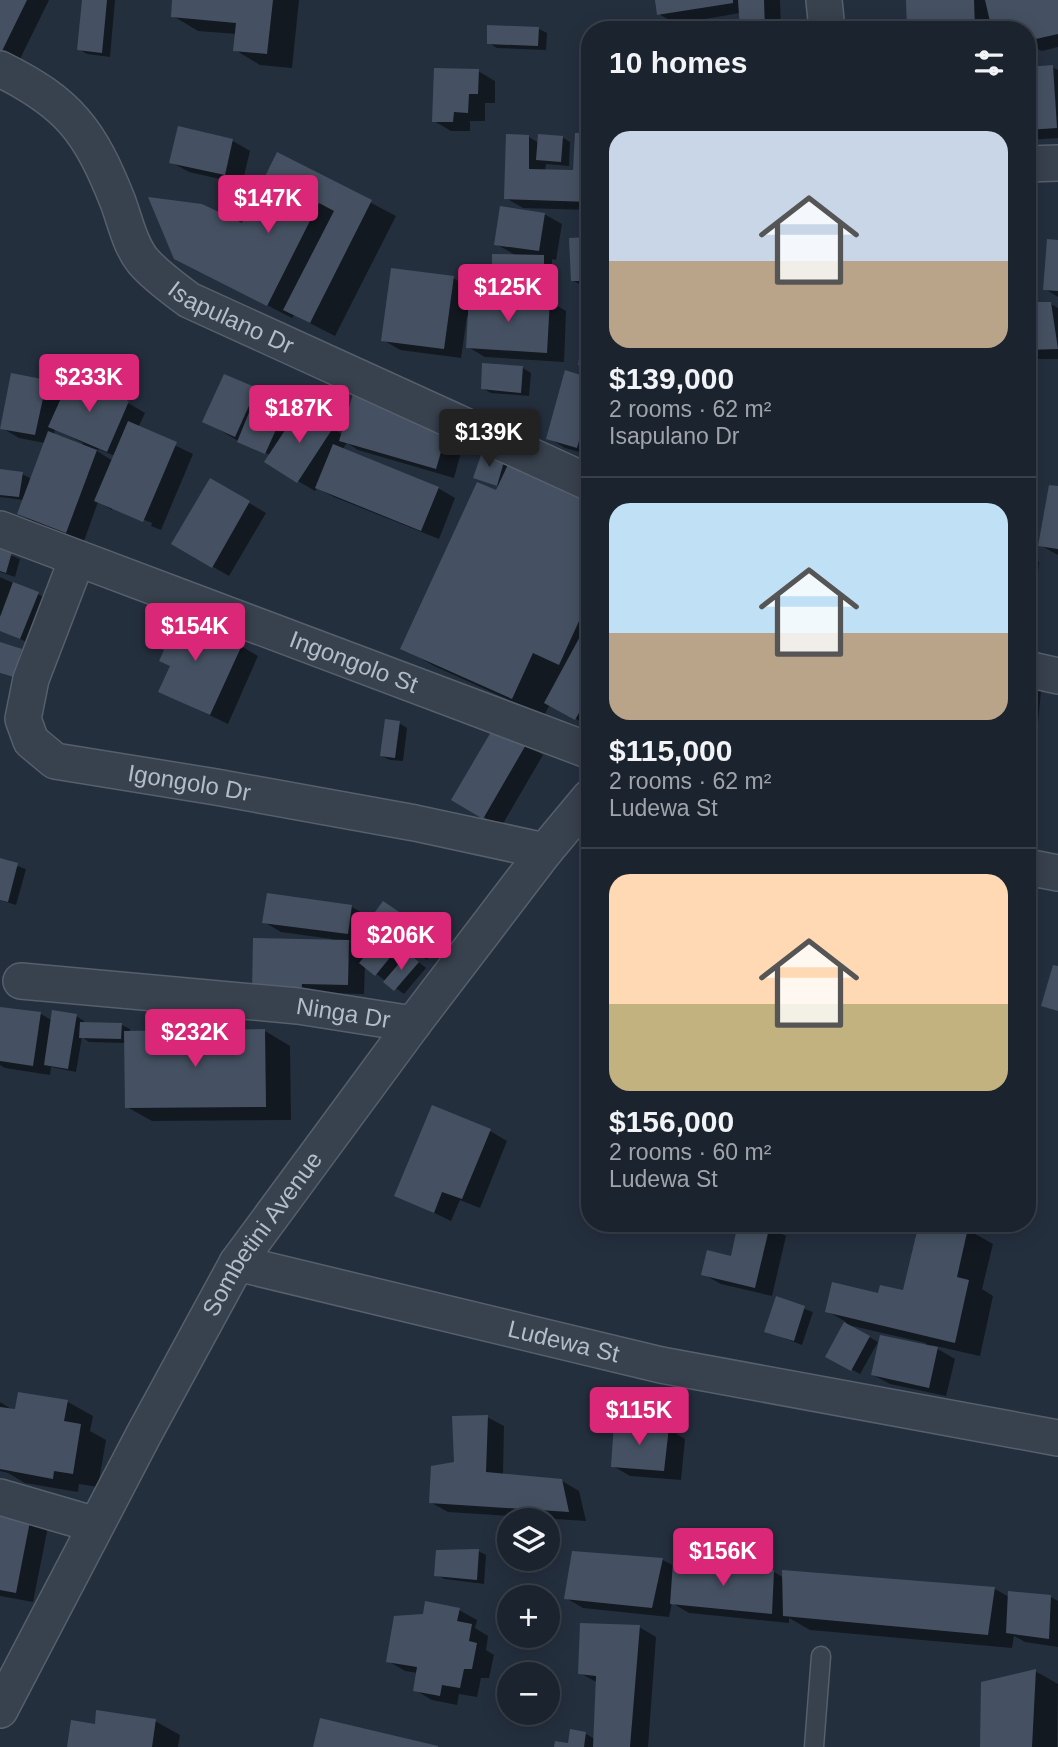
<!DOCTYPE html>
<meta charset="utf-8">
<style>
body{margin:0;font-family:Arial,sans-serif;background:#242b36;color:#f1f3f6;height:100vh;display:flex;flex-direction:column;font-size:26px;white-space:nowrap}
*{box-sizing:border-box;margin:0}
p{font-size:23px;color:#a0a4aa}
.icon{flex:none;width:38px;height:38px;fill:none;stroke:currentColor;stroke-width:2;stroke-linecap:round;stroke-linejoin:round}
.map{position:relative;flex:1;overflow:hidden}
.sheet{position:absolute;left:581px;top:21px;width:455px;height:1211px;display:flex;flex-direction:column;background:#1b232e;border-radius:28px;box-shadow:0 4px 18px #0003,0 0 0 2px #39404a}
.sheet>*{flex:none}
.buttons{position:absolute;left:497px;top:1508px;display:grid;gap:14px}
.buttons a{display:grid;place-items:center;width:63px;height:63px;border-radius:50%;background:#1b232e;box-shadow:0 4px 18px #0003,0 0 0 2px #39404a;font-size:35px}
.price{position:absolute;translate:-50% -60px;padding:0 16px;border-radius:7px;background:#db2777;color:#fff;font-size:23px;line-height:46px;filter:drop-shadow(0 2px 4px #0008)}
.price::after{content:'';position:absolute;left:50%;top:42px;width:21px;height:16px;margin-left:-10px;background:inherit;clip-path:polygon(0 0,100% 0,50% 100%)}
.price.on{background:#222;color:#fff}
ul{padding:0;list-style:none}
li{display:grid;align-content:center;gap:14px;height:371px;padding:0 28px}
li+li{border-top:2px solid #39404a}
li span{display:grid;place-items:center;height:217px;border-radius:21px;color:#555}
li>.icon{margin-inline-start:auto}
span .icon{width:126px;height:126px;fill:#fffc;stroke-width:1}
li b{font-size:30px}
h2{display:flex;justify-content:space-between;align-items:center;height:84px;padding:0 28px;font-size:30px}
.map>svg:first-child{display:block}
.shadow{fill:#0007;fill-rule:evenodd}
.building{fill:#455162}
.lines{fill:none;stroke-linecap:round;stroke-linejoin:round}
.lane-casing{stroke:#565f6c;stroke-width:21}
.street-casing{stroke:#565f6c;stroke-width:38}
.lane{stroke:#38414e;stroke-width:18}
.street{stroke:#38414e;stroke-width:35}
.labels{text-anchor:middle;stroke-width:5;stroke-linejoin:round;paint-order:stroke}
.street-label{font-size:24px;fill:#b4bcc9;stroke:#1d2633}
</style>
<div class="map">
<svg width="1058" height="1747" viewBox="0 0 1058 1747">
<rect width="100%" height="100%" fill="#242f3e"/>
<g class="shadow">
<path d="M0 0H49L20 59 0 50Z"/>
<path d="M83 0H115L110 57 87 54 79 49Z"/>
<path d="M174 0H299L292 68 260 65 235 50 237 34 198 31 173 16Z"/>
<path d="M656 0H780L781 30H741L740 13 676 24 659 14Z"/>
<path d="M908 0H1058V47L1042 51 1027 44V30L991 26V30H909Z"/>
<path d="M539 29 547 33 546 50 497 48 489 43Z"/>
<path d="M1052 67 1058 70V138L1027 140V68Z"/>
<path d="M478 71 495 81V103H485V121H470V131H451L434 121Z"/>
<path d="M179 128 233 141 250 151 242 184 189 172 171 162Z"/>
<path d="M590 135V210L523 208 506 198 529 137 539 143 562 137 570 142 569 166 546 164 545 171 575 172Z"/>
<path d="M278 154 396 216 335 336 294 315 292 318 175 258 243 225Z"/>
<path d="M544 214 562 224 556 260 552 259V290L502 289 494 284 517 256 496 244Z"/>
<path d="M590 239V285H581L572 280Z"/>
<path d="M1058 241V297L1045 289Z"/>
<path d="M1027 265 1037 270 1035 298H1027Z"/>
<path d="M453 278 470 288 469 297 549 301 566 311 564 362 485 357 468 347 469 317 467 316 461 358 400 350 383 340Z"/>
<path d="M1027 304H1051L1058 308V359H1027Z"/>
<path d="M523 368 531 373 529 396 491 393 482 388Z"/>
<path d="M590 380V455L565 448 548 438Z"/>
<path d="M46 381 66 393 128 403 145 413 138 428 193 454 161 530 151 526 152 523 112 507V510L98 502 84 541 36 523 19 514 24 500 0 497V471L22 474 32 479 45 443 19 438 2 428ZM55 429 83 443 82 446 54 435ZM98 449 115 456 113 461 97 451Z"/>
<path d="M256 390 273 399 265 419 288 430 319 419 343 435 466 434 454 478 358 450 347 443 342 450 438 488 455 498 439 539 334 497 317 488 315 491 298 481 271 455 247 446 204 421Z"/>
<path d="M504 460 590 491V727L550 704 544 716 434 666 403 648 500 487 475 478Z"/>
<path d="M210 480 266 513 229 576 173 544Z"/>
<path d="M1058 488V555L1040 545Z"/>
<path d="M0 551 20 559 15 577 0 572Z"/>
<path d="M1027 555 1039 562 1032 641H1027Z"/>
<path d="M0 577 46 598 29 643 0 630 2 616 0 615Z"/>
<path d="M0 644 30 655 21 680 0 673Z"/>
<path d="M241 646 258 656 228 724 161 692 172 666 165 650Z"/>
<path d="M1027 672 1042 680 1036 744 1027 743Z"/>
<path d="M399 723 407 728 403 761 390 760 382 756Z"/>
<path d="M496 727 543 755 501 827 453 799Z"/>
<path d="M0 860 26 869 16 905 0 900Z"/>
<path d="M352 907 369 917 365 943 348 941 366 951 365 958 382 939 406 958 416 960 426 968 404 994 365 966 364 994 318 993 271 1002 332 939 281 932 264 922Z"/>
<path d="M391 908 440 941 427 960 419 955Z"/>
<path d="M0 1008 41 1014 53 1021 76 1016 84 1021V1024L122 1025 130 1029V1032L265 1031 290 1046 291 1120 152 1121 127 1107 126 1043 89 1042 82 1037 76 1072 51 1067 50 1075 5 1068 0 1065Z"/>
<path d="M433 1108 490 1131 507 1141 480 1208 460 1200 451 1221 397 1195Z"/>
<path d="M740 1223 769 1227 786 1236 772 1296 721 1284 703 1274 732 1259Z"/>
<path d="M939 1223 968 1230 993 1244 982 1289 993 1296 980 1356 931 1345 955 1359 946 1396 890 1384 873 1375 926 1346V1343L848 1325 878 1342 860 1374 827 1356 846 1322 827 1311 880 1295 905 1292Z"/>
<path d="M777 1299 813 1312 802 1345 766 1331Z"/>
<path d="M20 1394 68 1402 93 1416 90 1431 106 1440 98 1487 79 1484 78 1492 25 1483 8 1473 0 1471V1402L16 1412Z"/>
<path d="M487 1417 504 1426 503 1475 562 1481 579 1491 586 1521 448 1512 430 1502Z"/>
<path d="M668 1429 685 1439 681 1480 630 1476 613 1466Z"/>
<path d="M0 1507 49 1522 33 1602 0 1596Z"/>
<path d="M478 1551 486 1555 484 1584 445 1579 436 1575Z"/>
<path d="M573 1553 663 1560 674 1566V1564L774 1572 784 1578V1572L995 1589 1009 1597H1051L1058 1601V1647L1025 1642 1014 1636 1012 1648 810 1630 789 1618V1623L689 1613 672 1603 669 1617 583 1608 566 1598Z"/>
<path d="M459 1610 477 1620 475 1628 488 1636 486 1650 494 1655 489 1678H481L477 1697 459 1694 457 1705 432 1700 415 1690 418 1673 405 1671 388 1661Z"/>
<path d="M639 1627 656 1637 648 1747H556L569 1744 571 1731 586 1734 595 1739 598 1683 580 1673Z"/>
<path d="M1035 1671 1058 1684 1057 1747H981Z"/>
<path d="M155 1721 180 1735 178 1747H69L96 1726Z"/>
</g>
<g class="building">
<path d="M0 0H27L2 51 0 50Z"/>
<path d="M82 0H107L102 53 77 50Z"/>
<path d="M172 0H273L267 54 233 51 236 23 171 17Z"/>
<path d="M655 0H733V3L657 15Z"/>
<path d="M738 0H764L765 30H740Z"/>
<path d="M906 0H974L975 30H907Z"/>
<path d="M985 0H1058V34L1027 41V30H992Z"/>
<path d="M487 25 539 27 538 46 487 44Z"/>
<path d="M1053 65 1057 128 1027 130V67Z"/>
<path d="M434 68 479 69 478 94H469L468 113 454 112 453 122H432Z"/>
<path d="M178 126 233 139 225 175 169 163Z"/>
<path d="M575 133H590V202L504 199 506 134 529 135V169L573 170Z"/>
<path d="M538 134 563 136 561 162 536 160Z"/>
<path d="M277 152 372 200 310 323 283 310 334 211 319 203 267 306 174 259 148 197 202 204 242 223Z"/>
<path d="M500 206 545 213 539 251 494 245Z"/>
<path d="M590 237V281H571L569 238Z"/>
<path d="M1047 239 1058 240V291L1043 290Z"/>
<path d="M492 254 544 255V286L492 285Z"/>
<path d="M391 268 454 276 444 349 381 341Z"/>
<path d="M588 294H590V367L578 365Z"/>
<path d="M469 295 550 299 547 353 466 348Z"/>
<path d="M1027 302H1051L1058 349 1027 350Z"/>
<path d="M482 363 523 366 521 393 481 389Z"/>
<path d="M565 370 590 378V400L577 448 546 439Z"/>
<path d="M11 373 47 380 35 435 0 429Z"/>
<path d="M224 374 257 388 235 437 202 422Z"/>
<path d="M71 376 129 401 107 452 48 427Z"/>
<path d="M353 394 450 422 436 469 339 441Z"/>
<path d="M301 406 333 428 297 483 264 462Z"/>
<path d="M250 410 279 423 265 454 237 442Z"/>
<path d="M128 421 177 442 143 522 94 501Z"/>
<path d="M48 431 97 450 66 533 17 514Z"/>
<path d="M333 444 439 487 421 531 315 488Z"/>
<path d="M482 452 505 458 497 486 473 478Z"/>
<path d="M513 454 590 489V520L581 539 590 542V597L559 665 533 653 512 699 400 649 477 482 496 490Z"/>
<path d="M0 469 23 472 19 497 0 495Z"/>
<path d="M210 478 250 501 212 568 171 544Z"/>
<path d="M1049 485 1058 486V549L1038 546Z"/>
<path d="M0 549 12 552 6 573 0 571Z"/>
<path d="M13 582 39 592 20 639 0 631V617Z"/>
<path d="M171 613 242 645 210 715 158 692 170 666 159 661 164 650 156 647Z"/>
<path d="M590 618V693L575 720 544 703Z"/>
<path d="M0 642 22 649 13 677 0 673Z"/>
<path d="M385 719 400 721 395 758 380 756Z"/>
<path d="M495 725 527 743 483 819 451 800Z"/>
<path d="M0 858 18 863 8 902 0 900Z"/>
<path d="M267 893 352 905 348 934 262 923Z"/>
<path d="M383 901 433 935 418 957 367 923Z"/>
<path d="M381 937 396 950 375 976 359 963Z"/>
<path d="M253 938 349 940 348 985 302 984 301 994 252 993Z"/>
<path d="M408 953 419 962 394 991 383 982Z"/>
<path d="M1053 965 1058 966V1011L1041 1006Z"/>
<path d="M0 1007 41 1012 33 1066 0 1061Z"/>
<path d="M52 1010 77 1014 68 1069 44 1065Z"/>
<path d="M80 1022 122 1023 121 1039 79 1038Z"/>
<path d="M265 1029 266 1107 125 1108 124 1031Z"/>
<path d="M432 1105 491 1129 462 1199 442 1192 434 1213 394 1196Z"/>
<path d="M738 1223 770 1225 755 1288 701 1275 707 1250 731 1256Z"/>
<path d="M919 1223H947L968 1228 957 1277 969 1280 955 1343 825 1312 832 1282 878 1293 880 1285 903 1290Z"/>
<path d="M776 1296 805 1306 794 1341 764 1332Z"/>
<path d="M844 1322 870 1336 851 1371 825 1357Z"/>
<path d="M880 1335 938 1347 929 1388 871 1375Z"/>
<path d="M18 1392 68 1400 64 1421 81 1424 73 1474 54 1471 53 1479 0 1469V1407L15 1409Z"/>
<path d="M488 1415 486 1472 562 1479 569 1512 429 1503 431 1466 454 1462 452 1416Z"/>
<path d="M614 1422 669 1427 664 1471 611 1467Z"/>
<path d="M0 1505 32 1511 16 1593 0 1590Z"/>
<path d="M479 1549 477 1580 434 1576 436 1550Z"/>
<path d="M572 1551 663 1558 652 1608 564 1599Z"/>
<path d="M673 1562 774 1570 772 1614 670 1604Z"/>
<path d="M782 1570 995 1587 988 1635 783 1616Z"/>
<path d="M1008 1591 1051 1595 1049 1639 1006 1633Z"/>
<path d="M425 1601 460 1608 457 1621 472 1624 469 1641 477 1643 472 1669H464L460 1688 442 1685 440 1696 413 1691 417 1667 386 1662 394 1616 423 1614Z"/>
<path d="M580 1623 640 1625 630 1747H593L596 1676 578 1674Z"/>
<path d="M1036 1669 1032 1747H980L981 1682Z"/>
<path d="M96 1710 156 1719 152 1747H67L71 1720 95 1724Z"/>
<path d="M320 1718 438 1746V1747H313Z"/>
<path d="M570 1729 586 1732 584 1747H554L555 1741 568 1743Z"/>
</g>
<g class="lines">
<g class="lane-casing">
<path id="lane" d="M814 1747 821 1656"/>
</g>
<g class="street-casing">
<g id="street">
<path d="M824 0 827 30"/>
<path id="s1" d="M0 69C69 103 90 131 118 202 125 221 130 245 143 261 156 276 173 288 189 300L590 483"/>
<path d="M1027 164 1058 163"/>
<path id="s2" d="M0 529 590 751"/>
<path id="s3" d="M77 559 31 679 23 719 31 741 55 761 216 787 415 823 545 851"/>
<path d="M1027 669 1058 676"/>
<path d="M1027 867 1058 873"/>
<path id="s4" d="M21 981 298 1006 413 1024"/>
<path id="s5" d="M237 1263 661 1365 1058 1438"/>
<path d="M0 1497 96 1525"/>
<path id="s6" d="M0 1710 144 1434 237 1263 413 1024 545 851 590 797"/>
</g>
</g>
<use href="#lane" class="lane"/>
<use href="#street" class="street"/>
</g>
<g class="labels">
<g class="street-label">
<text dy="8" stroke="none"><textPath href="#s1" startOffset="354">Isapulano Dr</textPath></text>
<text dy="8" stroke="none"><textPath href="#s2" startOffset="378">Ingongolo St</textPath></text>
<text dy="8" stroke="none"><textPath href="#s3" startOffset="360">Igongolo Dr</textPath></text>
<text dy="8" stroke="none"><textPath href="#s4" startOffset="324">Ninga Dr</textPath></text>
<text dy="8" stroke="none"><textPath href="#s6" startOffset="544">Sombetini Avenue</textPath></text>
<text dy="8" stroke="none"><textPath href="#s5" startOffset="336">Ludewa St</textPath></text>
</g>
</g>
</svg>
<div class="buttons">
<a><svg class="icon" aria-label="layers" viewBox="0 0 24 24"><path d="M12 4l9 5-9 5-9-5zM3 14l9 5 9-5"/></svg></a>
<a>+</a>
<a>−</a>
</div>
<b class="price" style="left:268px;top:235px">$147K</b>
<b class="price" style="left:508px;top:324px">$125K</b>
<b class="price" style="left:89px;top:414px">$233K</b>
<b class="price" style="left:299px;top:445px">$187K</b>
<b class="price on" style="left:489px;top:469px">$139K</b>
<b class="price" style="left:195px;top:663px">$154K</b>
<b class="price" style="left:401px;top:972px">$206K</b>
<b class="price" style="left:195px;top:1069px">$232K</b>
<b class="price" style="left:639px;top:1447px">$115K</b>
<b class="price" style="left:723px;top:1588px">$156K</b>
<section class="sheet">
<h2>10 homes<svg class="icon" aria-label="filters" viewBox="0 0 24 24"><path d="M4 7h16M4 17h16"/><circle cx="9" cy="7" r="2"/><circle cx="15" cy="17" r="2"/></svg></h2>
<ul>
<li><span style="background:linear-gradient(#c9d6e8 60%,#b9a48a 0)"><svg class="icon" aria-label="home" viewBox="0 0 24 24"><path d="M3 11l9-7 9 7M6 9v11h12V9"/></svg></span><div><b>$139,000</b><p>2 rooms · 62 m²</p><p>Isapulano Dr</p></div></li>
<li><span style="background:linear-gradient(#bfe0f5 60%,#b9a48a 0)"><svg class="icon" aria-label="home" viewBox="0 0 24 24"><path d="M3 11l9-7 9 7M6 9v11h12V9"/></svg></span><div><b>$115,000</b><p>2 rooms · 62 m²</p><p>Ludewa St</p></div></li>
<li><span style="background:linear-gradient(#ffd9b3 60%,#c2b280 0)"><svg class="icon" aria-label="home" viewBox="0 0 24 24"><path d="M3 11l9-7 9 7M6 9v11h12V9"/></svg></span><div><b>$156,000</b><p>2 rooms · 60 m²</p><p>Ludewa St</p></div></li>
</ul>
</section>
</div>
